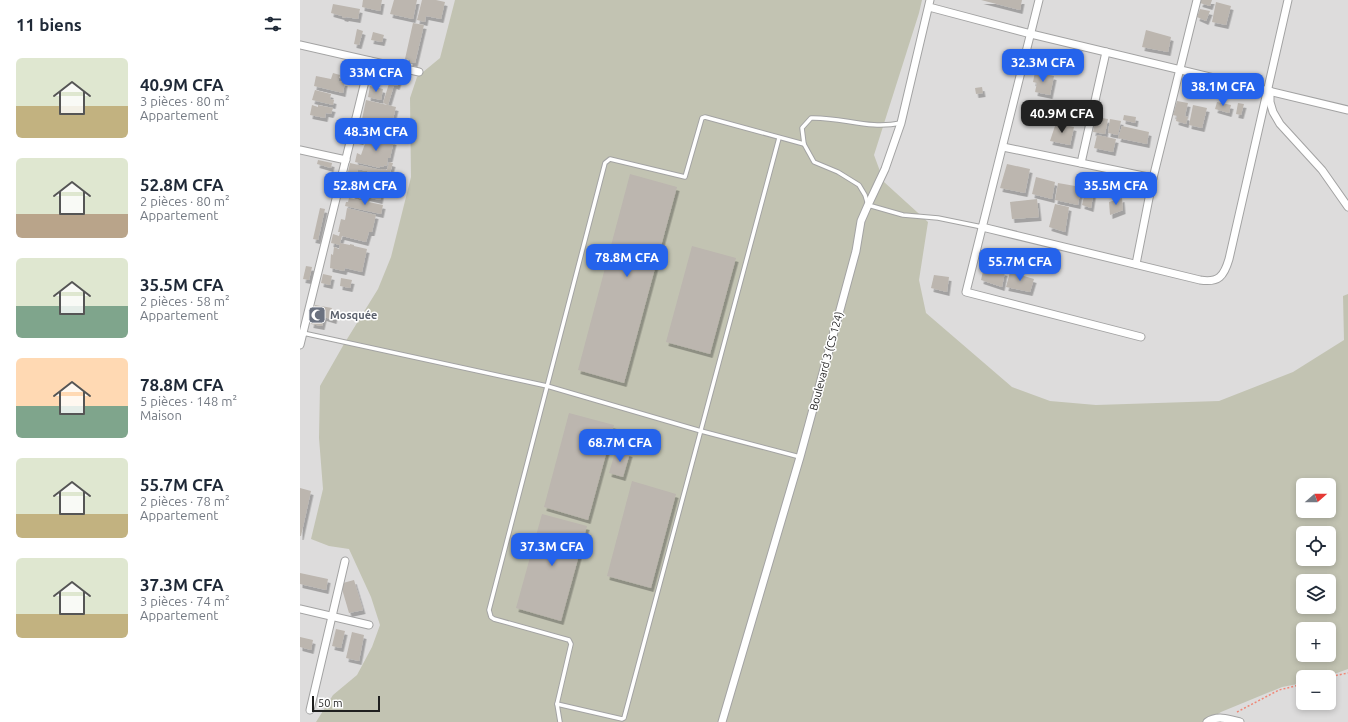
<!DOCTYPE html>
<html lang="fr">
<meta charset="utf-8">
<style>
body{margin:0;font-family:Ubuntu,sans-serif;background:#f6f6f7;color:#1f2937;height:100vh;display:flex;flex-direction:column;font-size:15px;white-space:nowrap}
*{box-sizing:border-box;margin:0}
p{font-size:13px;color:#747a83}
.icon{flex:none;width:22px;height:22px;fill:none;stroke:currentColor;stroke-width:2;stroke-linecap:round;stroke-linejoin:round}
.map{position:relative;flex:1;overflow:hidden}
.sheet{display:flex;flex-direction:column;background:#fff;width:300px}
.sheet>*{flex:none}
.needle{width:26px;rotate:70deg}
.fabs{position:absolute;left:996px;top:478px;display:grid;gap:8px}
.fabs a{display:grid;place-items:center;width:40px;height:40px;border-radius:6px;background:#fff;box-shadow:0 2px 6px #0003;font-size:20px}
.scale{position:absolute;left:12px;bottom:10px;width:68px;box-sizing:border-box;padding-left:4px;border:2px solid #1f1f1f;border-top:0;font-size:11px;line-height:14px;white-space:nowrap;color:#1f1f1f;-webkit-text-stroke:3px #fff;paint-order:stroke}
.price{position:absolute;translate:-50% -34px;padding:0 9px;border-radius:8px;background:#2563eb;color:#fff;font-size:13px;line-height:26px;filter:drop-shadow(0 1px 2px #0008)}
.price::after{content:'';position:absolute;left:50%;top:24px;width:12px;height:9px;margin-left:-6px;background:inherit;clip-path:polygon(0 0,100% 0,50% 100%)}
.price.active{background:#222;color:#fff}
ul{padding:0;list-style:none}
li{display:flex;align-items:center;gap:12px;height:100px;padding:0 16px}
li span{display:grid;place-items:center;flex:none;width:112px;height:80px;border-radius:6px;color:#555}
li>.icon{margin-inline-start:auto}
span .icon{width:48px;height:48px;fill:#fffc;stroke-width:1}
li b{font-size:17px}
h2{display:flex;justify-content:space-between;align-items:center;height:48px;padding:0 16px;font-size:17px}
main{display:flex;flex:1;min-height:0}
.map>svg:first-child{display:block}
.residential{fill:#dddcdc;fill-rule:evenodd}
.construction{fill:#c2c3b2;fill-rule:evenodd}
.building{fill:#bcb6af;filter:url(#shadow)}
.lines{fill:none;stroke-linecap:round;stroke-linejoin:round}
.service-casing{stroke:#a3a3a3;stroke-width:5.5}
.minor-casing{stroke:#a3a3a3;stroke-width:9}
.path{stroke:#f08776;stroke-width:1.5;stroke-dasharray:2 2;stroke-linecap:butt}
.service{stroke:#fff;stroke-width:3.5}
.minor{stroke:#fff;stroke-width:7}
.labels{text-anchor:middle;stroke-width:3;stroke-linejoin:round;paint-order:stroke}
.worship-label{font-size:11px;font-weight:bold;fill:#5b616d;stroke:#fff;text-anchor:start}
.street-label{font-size:11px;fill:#1f1f1f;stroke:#fff}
</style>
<main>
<section class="sheet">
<h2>11 biens<svg class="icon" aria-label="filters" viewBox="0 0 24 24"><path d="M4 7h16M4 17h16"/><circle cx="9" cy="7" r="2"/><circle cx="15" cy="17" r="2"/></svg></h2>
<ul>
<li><span style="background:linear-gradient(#dfe7d0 60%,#c2b280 0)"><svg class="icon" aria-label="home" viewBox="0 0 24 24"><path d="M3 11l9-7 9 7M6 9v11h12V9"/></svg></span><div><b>40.9M CFA</b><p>3 pièces · 80 m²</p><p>Appartement</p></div></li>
<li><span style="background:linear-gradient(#dfe7d0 70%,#b9a48a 0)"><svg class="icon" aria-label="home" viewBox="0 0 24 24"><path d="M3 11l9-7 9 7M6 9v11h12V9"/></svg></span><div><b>52.8M CFA</b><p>2 pièces · 80 m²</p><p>Appartement</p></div></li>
<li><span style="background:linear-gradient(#dfe7d0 60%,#7fa58c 0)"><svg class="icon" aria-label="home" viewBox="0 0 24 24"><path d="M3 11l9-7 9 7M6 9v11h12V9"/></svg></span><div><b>35.5M CFA</b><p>2 pièces · 58 m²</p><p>Appartement</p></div></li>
<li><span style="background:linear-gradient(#ffd9b3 60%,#7fa58c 0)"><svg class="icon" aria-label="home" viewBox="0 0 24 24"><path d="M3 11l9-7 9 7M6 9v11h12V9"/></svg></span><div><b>78.8M CFA</b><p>5 pièces · 148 m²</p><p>Maison</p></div></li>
<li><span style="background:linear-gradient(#dfe7d0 70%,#c2b280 0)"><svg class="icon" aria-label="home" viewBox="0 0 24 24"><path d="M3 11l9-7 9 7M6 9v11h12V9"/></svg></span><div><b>55.7M CFA</b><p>2 pièces · 78 m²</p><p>Appartement</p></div></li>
<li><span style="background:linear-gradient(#dfe7d0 70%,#c2b280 0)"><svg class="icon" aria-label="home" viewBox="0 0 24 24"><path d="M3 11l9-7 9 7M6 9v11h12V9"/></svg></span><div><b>37.3M CFA</b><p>3 pièces · 74 m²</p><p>Appartement</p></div></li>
</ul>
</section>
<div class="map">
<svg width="1048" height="722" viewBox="0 0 1048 722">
<defs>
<filter id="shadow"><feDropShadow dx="2.5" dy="4" stdDeviation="0" flood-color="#0004"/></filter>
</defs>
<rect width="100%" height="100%" fill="#efece6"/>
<path class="residential" d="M0 0H1048V722H0ZM1003 485H1029V511H1003ZM1003 533H1029V559H1003ZM1003 581H1029V607H1003ZM1003 629H1029V655H1003ZM1003 677H1029V703H1003Z"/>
<path class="construction" d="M155 0H622L619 13 574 155 584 182 628 222 619 280 626 313 712 387 750 401 796 405 919 401 993 372 1044 340 1043 296 1048 294V669L1026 677H1003V683L982 687 921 712 905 722H16L33 695 57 675 72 647 80 625 71 597 49 549 29 546 11 539 23 489 19 438 20 386 44 344 78 289 91 257 111 177 110 98 117 77 140 58ZM1003 485H1029V511H1003ZM1003 533H1029V559H1003ZM1003 581H1029V607H1003ZM1003 629H1029V655H1003Z"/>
<g class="building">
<path d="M63 0H82L80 11 62 7Z"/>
<path d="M94 0H117L113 19 90 14Z"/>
<path d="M122 0H136L145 2 141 19 126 16 125 22 117 20Z"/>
<path d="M681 0H722L720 10Z"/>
<path d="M901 0H912L910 6 900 3Z"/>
<path d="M916 2 931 6 926 25 912 22Z"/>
<path d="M33 4 60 9 58 19 46 17V18L42 17V16L31 13Z"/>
<path d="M900 9 910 11 906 21 897 17Z"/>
<path d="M113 23 124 25 115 63 110 62V60L105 59Z"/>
<path d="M57 29 63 31 59 45 54 44Z"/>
<path d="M846 30 871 37 868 52 842 47Z"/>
<path d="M73 32 84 35 82 42 71 40Z"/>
<path d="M735 72 754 76 750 95 735 92 737 83 733 82Z"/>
<path d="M33 73 40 75 38 81 45 82 43 93 14 86 16 76 31 79Z"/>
<path d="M91 77 99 80 97 86 94 85 88 105 83 103Z"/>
<path d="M70 86 83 89 81 100 68 97Z"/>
<path d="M682 87 683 93 676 94 675 88Z"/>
<path d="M15 90 31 94 30 99 34 100 33 105 12 100Z"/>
<path d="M66 100 96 107 90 131 61 124Z"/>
<path d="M877 101 888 103 885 116 888 117 886 124 876 121 877 116 873 115Z"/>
<path d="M917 102 931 105 929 113 915 109Z"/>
<path d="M938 103 944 104 941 115 936 114Z"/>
<path d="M12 105 18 107V105L33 108 31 114 26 113 25 118 10 115Z"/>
<path d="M893 105 907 108 902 128 889 125Z"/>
<path d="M824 115 836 117 835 123 823 120Z"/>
<path d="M796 117 808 119 805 134 793 132Z"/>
<path d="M810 119 821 121 818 135 808 133Z"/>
<path d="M756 123 774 127 770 145 750 141Z"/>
<path d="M822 126 849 132 847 144 818 138Z"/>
<path d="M59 128 67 130 66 138 62 137 61 141 56 140Z"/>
<path d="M71 135 84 136 83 138 94 141 90 158H88L87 166 84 165V167L80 166V168L55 162 57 153 61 155 67 138 70 139Z"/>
<path d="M797 135 816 139 813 152 794 148Z"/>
<path d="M18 160 32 163 31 168 17 164Z"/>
<path d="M89 162 93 163 89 176 58 169 56 179 53 178 52 182 46 181 50 163 81 170 82 169 87 170Z"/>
<path d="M707 164 730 169 725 193 700 188Z"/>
<path d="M330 174 377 187 324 383 278 370Z"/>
<path d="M62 176 69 178V176L75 177 74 179 84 181 80 200 67 197 66 200 52 196 56 180 60 181Z"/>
<path d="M736 177 755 182 752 199 732 194Z"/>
<path d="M758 183 781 187 778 205 755 200Z"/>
<path d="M786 187 794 190 791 208 782 205Z"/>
<path d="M49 198 83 205 81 214 45 206 46 202H48Z"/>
<path d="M822 198 823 210 810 215 809 202Z"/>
<path d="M737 199 739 217 712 219 710 202Z"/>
<path d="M755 204 769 207 765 232 749 227Z"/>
<path d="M20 208 25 209 18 240 13 239Z"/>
<path d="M47 208 76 215 72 232H69L66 242 42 236 40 243 50 245V244L54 245V246L67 249 62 272 45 268 44 271 30 268 31 254 33 255 34 247 39 249 40 245 31 243 33 234 39 236 40 232H38L41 219 45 220Z"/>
<path d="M392 246 436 258 410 354 366 342Z"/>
<path d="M6 266 12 267 9 280 3 279Z"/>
<path d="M684 267 705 272 702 287 681 280Z"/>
<path d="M710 272 734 279 730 292 706 287Z"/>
<path d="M23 274 32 276 30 285 21 283Z"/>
<path d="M634 275 649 277 647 292 631 288Z"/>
<path d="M41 278 52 280 50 288 40 286Z"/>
<path d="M15 305 32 308 30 313 35 315 34 320 24 317 22 326 11 324Z"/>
<path d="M269 413 314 425 288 520 244 507Z"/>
<path d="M316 449 330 453 323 477 309 473Z"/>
<path d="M332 481 376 494 351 588 307 576Z"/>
<path d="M0 488 11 491 1 536H0Z"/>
<path d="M242 514 287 526 261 621 216 608Z"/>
<path d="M0 573 28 579 26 590 0 584Z"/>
<path d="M54 580 63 610 49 613 42 589 43 583Z"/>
<path d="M36 629 45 631 41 648 32 646Z"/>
<path d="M52 632 64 635 59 661 46 658Z"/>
<path d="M0 637 13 640 11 650 0 647Z"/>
</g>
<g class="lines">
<g class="service-casing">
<g id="service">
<path d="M601 123C568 130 543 117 511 118L502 128 504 144 514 162 538 172 559 185 565 195 568 205 603 215 638 218 682 227"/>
<path d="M3 333 247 386 401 431 500 457"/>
<path d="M257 704 322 719 324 718 479 138"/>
<path d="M260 722 257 704 271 644 269 640 194 619 191 617 189 610 305 163 310 159 385 177 402 118 405 117 504 144"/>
</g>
</g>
<g class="minor-casing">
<g id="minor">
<path d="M739 0 666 292 841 337"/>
<path d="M629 7 731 34 1048 110"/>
<path d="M0 45 119 72"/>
<path d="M970 91V102L973 112 980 124 1022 170 1048 207"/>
<path d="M703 147 853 178"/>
<path d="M0 150 46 160"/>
<path d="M781 163 806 52"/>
<path d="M682 227 900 280C919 283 924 276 929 259L988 0"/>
<path d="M836 264 853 178 897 0"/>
<path d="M0 345 70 61"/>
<path d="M0 609 69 625"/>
<path d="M10 710 45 561"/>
<path d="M422 722 500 457 556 251 561 221 568 205 585 169 601 123 630 0"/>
<path d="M907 722C917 715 929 719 940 722"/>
</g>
</g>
<g class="path">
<path d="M1028 677 1048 673"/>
<path d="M937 712 979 690 1003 684"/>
</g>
<use href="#service" class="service"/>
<use href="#minor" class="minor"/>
</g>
<defs>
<g id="mosque-square" transform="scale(0.9)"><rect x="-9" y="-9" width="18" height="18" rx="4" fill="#6b7280" stroke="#fff"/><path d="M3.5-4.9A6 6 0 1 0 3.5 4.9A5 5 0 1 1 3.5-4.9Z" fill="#fff"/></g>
</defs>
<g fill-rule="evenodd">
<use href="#mosque-square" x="17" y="315"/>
</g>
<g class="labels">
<g class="worship-label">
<text x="30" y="319">Mosquée</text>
</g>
<g class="street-label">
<text transform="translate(526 361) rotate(-75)" y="4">Boulevard 3 (CS 124)</text>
</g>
</g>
</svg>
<div class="fabs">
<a><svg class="needle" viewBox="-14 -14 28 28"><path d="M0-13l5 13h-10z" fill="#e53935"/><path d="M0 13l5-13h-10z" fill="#747a83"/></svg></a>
<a><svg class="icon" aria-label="locate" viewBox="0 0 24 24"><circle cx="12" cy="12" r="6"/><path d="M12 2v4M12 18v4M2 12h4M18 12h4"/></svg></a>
<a><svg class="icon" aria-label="layers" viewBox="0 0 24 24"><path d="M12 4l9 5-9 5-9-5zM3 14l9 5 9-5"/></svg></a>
<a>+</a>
<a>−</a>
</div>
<div class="scale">50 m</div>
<b class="price" style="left:743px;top:83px">32.3M CFA</b>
<b class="price" style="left:76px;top:93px">33M CFA</b>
<b class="price" style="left:923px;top:107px">38.1M CFA</b>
<b class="price active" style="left:762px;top:134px">40.9M CFA</b>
<b class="price" style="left:76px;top:152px">48.3M CFA</b>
<b class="price" style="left:65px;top:206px">52.8M CFA</b>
<b class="price" style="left:816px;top:206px">35.5M CFA</b>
<b class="price" style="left:327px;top:278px">78.8M CFA</b>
<b class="price" style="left:720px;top:282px">55.7M CFA</b>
<b class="price" style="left:320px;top:463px">68.7M CFA</b>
<b class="price" style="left:252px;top:567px">37.3M CFA</b>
</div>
</main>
